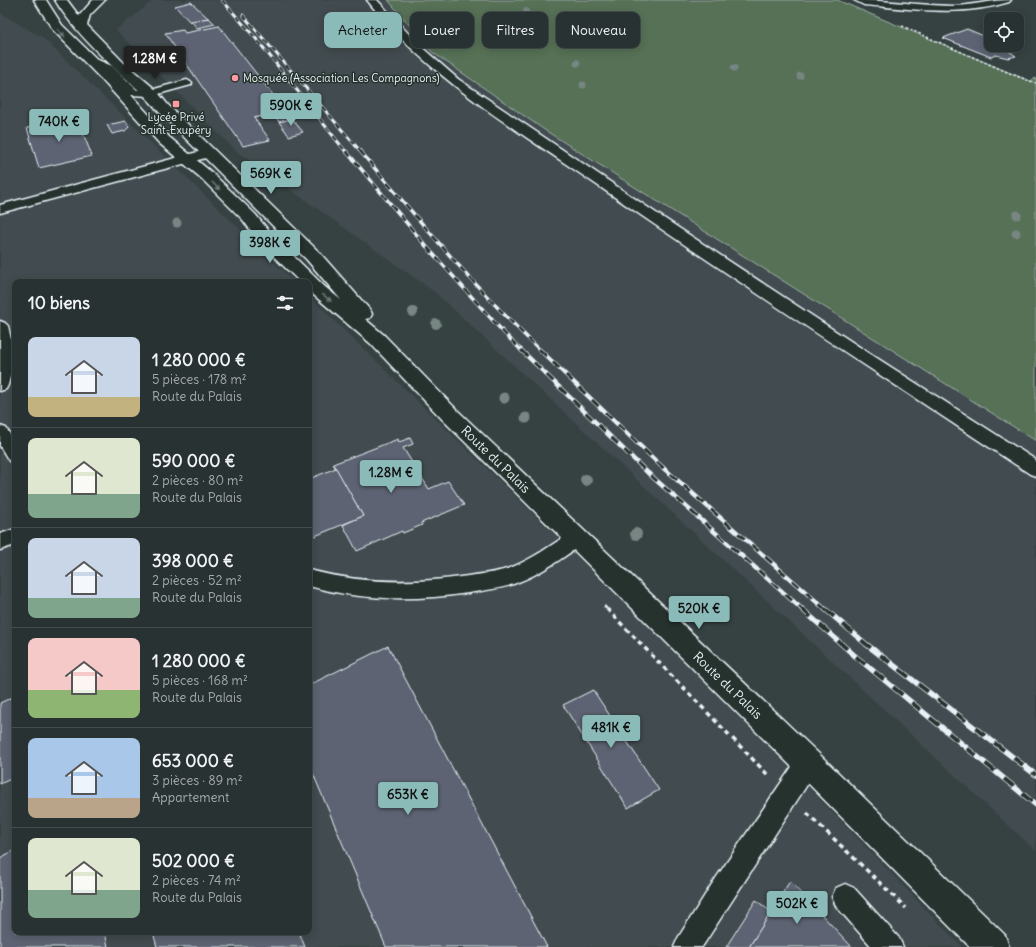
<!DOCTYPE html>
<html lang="fr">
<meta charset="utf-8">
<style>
body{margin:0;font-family:Delius,sans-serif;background:#343e3e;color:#f1f3f6;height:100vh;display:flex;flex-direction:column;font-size:15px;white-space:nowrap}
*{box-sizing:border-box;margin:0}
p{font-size:13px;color:#a5aaac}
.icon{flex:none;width:22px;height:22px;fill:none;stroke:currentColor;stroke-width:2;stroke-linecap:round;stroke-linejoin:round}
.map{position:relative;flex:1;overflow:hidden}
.side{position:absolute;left:12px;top:279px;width:300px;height:656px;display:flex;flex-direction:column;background:#283232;border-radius:8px;box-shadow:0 2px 10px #0003,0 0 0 1px #444d4d}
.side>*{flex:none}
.guide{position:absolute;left:324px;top:12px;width:380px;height:36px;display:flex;gap:8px}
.controls{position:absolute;left:984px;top:12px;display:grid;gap:8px}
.controls a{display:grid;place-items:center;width:40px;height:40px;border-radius:8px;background:#283232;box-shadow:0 2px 10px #0003,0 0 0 1px #444d4d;font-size:20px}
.price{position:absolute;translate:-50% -34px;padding:0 9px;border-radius:4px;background:#8bbbb9;color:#111;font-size:13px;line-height:26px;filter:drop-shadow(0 1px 2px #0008)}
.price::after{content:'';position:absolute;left:50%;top:24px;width:12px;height:9px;margin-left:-6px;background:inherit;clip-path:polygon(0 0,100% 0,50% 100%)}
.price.on{background:#222;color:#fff}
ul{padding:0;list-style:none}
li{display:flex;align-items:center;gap:12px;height:100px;padding:0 16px}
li+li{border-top:1px solid #444d4d}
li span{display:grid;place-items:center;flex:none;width:112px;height:80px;border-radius:8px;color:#555}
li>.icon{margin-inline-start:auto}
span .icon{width:48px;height:48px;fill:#fffc;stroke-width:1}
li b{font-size:17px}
h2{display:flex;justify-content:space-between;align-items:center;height:48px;padding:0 16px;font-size:17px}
.pill{padding:0 14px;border-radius:8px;background:#283232;box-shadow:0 2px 10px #0003,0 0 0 1px #444d4d;font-size:14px;line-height:36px}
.pill.on{background:#8bbbb9;color:#111}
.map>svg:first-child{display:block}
.built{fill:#424c50}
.green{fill:#567157;stroke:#9fb1a8}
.building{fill:#5d6472;stroke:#e8f1f8}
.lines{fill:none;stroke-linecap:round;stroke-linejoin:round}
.service-casing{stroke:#e8f1f8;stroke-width:3}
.secondary-casing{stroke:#e8f1f8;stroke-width:3}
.path-far2{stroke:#e8f1f8;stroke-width:1.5;stroke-dasharray:2.5 2;stroke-linecap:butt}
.path-far1{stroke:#e8f1f8;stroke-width:2.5;stroke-dasharray:4 3;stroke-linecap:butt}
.path{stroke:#e8f1f8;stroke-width:3.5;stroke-dasharray:5 4;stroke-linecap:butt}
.service{fill:#26332d;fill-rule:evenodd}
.secondary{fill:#26332d;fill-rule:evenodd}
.rail-far3-casing{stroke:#e8f1f8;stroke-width:3}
.rail-far2-casing{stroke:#e8f1f8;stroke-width:3.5}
.rail-far1-casing{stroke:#e8f1f8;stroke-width:4.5}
.rail-casing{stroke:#e8f1f8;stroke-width:5.5}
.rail-far3{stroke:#26332d;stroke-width:2;stroke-dasharray:5.5;stroke-linecap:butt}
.rail-far2{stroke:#26332d;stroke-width:2.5;stroke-dasharray:7;stroke-linecap:butt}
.rail-far1{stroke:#26332d;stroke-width:3;stroke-dasharray:9;stroke-linecap:butt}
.rail{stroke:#26332d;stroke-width:4;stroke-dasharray:12;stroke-linecap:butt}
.tree{fill:#788683}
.oneway{fill:#6a7674}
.poi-dot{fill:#ff9aa2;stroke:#26332d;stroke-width:1.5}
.labels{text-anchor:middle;stroke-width:3;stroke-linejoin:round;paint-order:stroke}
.far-poi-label{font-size:11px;fill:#e8f1f8;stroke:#26332d;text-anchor:start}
.street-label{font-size:13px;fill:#e8f1f8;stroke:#26332d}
</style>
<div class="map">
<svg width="1036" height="947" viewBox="0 0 1036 947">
<rect width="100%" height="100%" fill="#364242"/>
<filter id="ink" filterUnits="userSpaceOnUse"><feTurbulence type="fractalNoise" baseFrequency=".025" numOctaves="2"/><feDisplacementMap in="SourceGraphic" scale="8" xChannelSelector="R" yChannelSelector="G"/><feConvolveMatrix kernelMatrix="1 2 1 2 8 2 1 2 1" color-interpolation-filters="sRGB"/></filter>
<g filter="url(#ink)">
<g class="built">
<path d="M154 0H388L432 52 543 129 1036 441V851L436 293 235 150 116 30Z"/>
<path d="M0 13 43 38 294 282H15V932H309V296L720 695 962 947H0Z"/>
</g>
<path class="green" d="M388 0H837L1030 81 1036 78V441L543 129 432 52Z"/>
<g class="building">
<path d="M191 2 208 18 190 22 175 6Z"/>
<path d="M209 18 215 24 197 28 191 21Z"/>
<path d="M219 26 292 119 279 122 273 113 254 118 270 140 243 146 165 33 183 30 185 33Z"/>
<path d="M967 29 991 39V45H1006L1015 49 1009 51 1016 56 1008 58 996 55 991 57 943 38Z"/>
<path d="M77 118 92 156 39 168 27 128Z"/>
<path d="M292 119 303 132 289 136 279 122Z"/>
<path d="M126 121 129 127 125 131 112 134 107 125Z"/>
<path d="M410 438 413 444 403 448 429 489 448 481 464 505 421 523 422 525 403 533 402 531 357 551 343 525 363 516 333 464 398 439 399 442Z"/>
<path d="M336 468 363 516 315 536 309 524V479Z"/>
<path d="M388 646 547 947H386L309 764V685Z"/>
<path d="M593 690 659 790 628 808 563 705Z"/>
<path d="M15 696V777L0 784V703Z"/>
<path d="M15 850V932H105L108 947H0V858Z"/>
<path d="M790 881 852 947H749Z"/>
<path d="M756 900 771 912 749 947H726Z"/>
<path d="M153 932H299L305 947H157Z"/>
</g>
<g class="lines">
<g class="service-casing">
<g id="service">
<path d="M367 0H377L419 45 458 79 659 215 858 346 1036 460V476L1030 474C886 379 742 285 600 187 519 131 429 79 367 0Z"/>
<path d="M854 0C888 0 922 6 956 6 974 5 992 0 1011 0L1009 2C961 17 913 9 864 5Z"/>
<path d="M91 57 112 66 137 90H151L187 80 192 83 191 85 151 96 130 95 104 70 87 62 86 60Z"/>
<path d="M209 149 213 150 215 153 213 156 0 213V205Z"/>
<path d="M0 321 5 323 8 326 15 358 8 385 6 389 0 391Z"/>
<path d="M0 426 6 428 15 442V463L9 461 0 446Z"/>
<path d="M15 529V545L0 550V534Z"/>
<path d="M577 530 584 533 587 538 584 543C562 558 541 574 516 583 501 589 484 590 468 593 415 601 362 601 309 586V570C362 584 415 584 468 576 481 574 495 573 507 569 530 561 550 546 570 533Z"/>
<path d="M808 752 816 755 820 763 816 771 702 947H674L678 938 712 884 800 755Z"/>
<path d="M845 884 854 888 899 938 903 947H872L836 906 832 897 836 888Z"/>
</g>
</g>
<g class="secondary-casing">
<path id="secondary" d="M34 0H46L62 25 113 75 169 137 211 172 255 214 272 235 325 287 341 300 307 260 158 111C145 94 129 82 114 68 94 49 69 24 55 0H67L79 16 93 0H105L90 15 87 25 123 62 156 90 168 105 319 252 370 310 372 314 370 318 365 319 384 335 456 409 818 753 1005 935 1009 947H970L798 773 442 419 370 343 309 291V282H300L260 243 243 220 201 178 159 143 103 81 53 30Z"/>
</g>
<path class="path-far2" d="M902 26 1016 76 1036 83"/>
<path class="path-far1" d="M604 606 608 610"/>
<g class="path">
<path d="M607 609 768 775"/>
<path d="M807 813 906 908"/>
</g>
<use href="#service" class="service"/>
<use href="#secondary" class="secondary"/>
<g class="rail-far3-casing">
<g id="rail-far3">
<path d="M222 0 258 41 346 152"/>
<path d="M243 15 361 152"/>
</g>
</g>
<g class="rail-far2-casing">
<g id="rail-far2">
<path d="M346 151 426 246 505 334 522 351"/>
<path d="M360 151C418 219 476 289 541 351"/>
</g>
</g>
<g class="rail-far1-casing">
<g id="rail-far1">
<path d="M521 350 648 473 803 610"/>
<path d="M540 350 660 465 826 610"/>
</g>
</g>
<g class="rail-casing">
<g id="rail">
<path d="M802 609 854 655 1036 805"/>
<path d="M825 609 866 644 1036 775"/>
</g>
</g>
<use href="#rail-far3" class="rail-far3"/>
<use href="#rail-far2" class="rail-far2"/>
<use href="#rail-far1" class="rail-far1"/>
<use href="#rail" class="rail"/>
</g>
<g class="tree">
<circle cx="526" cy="11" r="3"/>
<circle cx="577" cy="63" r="3.5"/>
<circle cx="734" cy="68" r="3.5"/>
<circle cx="800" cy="76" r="3.5"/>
<circle cx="583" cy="85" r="3.5"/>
<circle cx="1017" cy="215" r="4.5"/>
<circle cx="177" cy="223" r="4.5"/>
<circle cx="1016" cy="233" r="4.5"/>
<circle cx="413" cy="312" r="5"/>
<circle cx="436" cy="324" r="5"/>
<circle cx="504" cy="398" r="5.5"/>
<circle cx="526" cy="418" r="5.5"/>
<circle cx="586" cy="480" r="6"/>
<circle cx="636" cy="534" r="6"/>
<circle cx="700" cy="607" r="7"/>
</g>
<defs><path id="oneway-solid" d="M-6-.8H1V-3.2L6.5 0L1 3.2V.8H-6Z"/></defs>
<g class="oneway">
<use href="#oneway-solid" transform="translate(61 33) rotate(48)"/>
<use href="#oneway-solid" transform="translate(216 186) rotate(45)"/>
<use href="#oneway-solid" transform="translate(327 298) rotate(39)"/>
</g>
</g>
<g class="poi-dot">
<circle cx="235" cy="78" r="4"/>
<rect x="172" y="100" width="8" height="8" rx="2"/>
</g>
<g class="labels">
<g class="far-poi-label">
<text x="243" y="82">Mosquée (Association Les Compagnons)</text>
<text x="176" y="121" text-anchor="middle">Lycée Privé<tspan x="176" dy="13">Saint-Exupéry</tspan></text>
</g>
<g class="street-label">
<text transform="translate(496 459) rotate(44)" y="5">Route du Palais</text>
<text transform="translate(728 685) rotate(44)" y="5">Route du Palais</text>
</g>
</g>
</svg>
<div class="controls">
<a><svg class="icon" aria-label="locate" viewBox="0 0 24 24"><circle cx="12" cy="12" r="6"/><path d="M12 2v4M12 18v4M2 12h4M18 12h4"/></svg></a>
</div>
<b class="price on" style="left:155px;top:80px">1.28M €</b>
<b class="price" style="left:291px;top:127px">590K €</b>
<b class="price" style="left:59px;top:143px">740K €</b>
<b class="price" style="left:271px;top:195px">569K €</b>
<b class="price" style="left:270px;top:264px">398K €</b>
<b class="price" style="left:391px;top:494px">1.28M €</b>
<b class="price" style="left:699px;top:630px">520K €</b>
<b class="price" style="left:611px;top:749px">481K €</b>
<b class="price" style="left:408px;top:816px">653K €</b>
<b class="price" style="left:797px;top:925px">502K €</b>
<div class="guide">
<a class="pill on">Acheter</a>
<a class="pill">Louer</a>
<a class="pill">Filtres</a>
<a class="pill">Nouveau</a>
</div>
<section class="side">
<h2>10 biens<svg class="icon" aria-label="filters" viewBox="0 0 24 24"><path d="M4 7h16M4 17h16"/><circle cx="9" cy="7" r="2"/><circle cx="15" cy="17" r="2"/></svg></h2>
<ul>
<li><span style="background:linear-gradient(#c9d6e8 75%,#c2b280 0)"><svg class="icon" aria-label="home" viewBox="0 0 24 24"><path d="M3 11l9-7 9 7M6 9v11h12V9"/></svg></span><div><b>1 280 000 €</b><p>5 pièces · 178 m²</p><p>Route du Palais</p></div></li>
<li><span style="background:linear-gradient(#dfe7d0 70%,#7fa58c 0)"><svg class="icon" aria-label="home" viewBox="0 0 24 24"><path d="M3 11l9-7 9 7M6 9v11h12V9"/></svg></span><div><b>590 000 €</b><p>2 pièces · 80 m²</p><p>Route du Palais</p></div></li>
<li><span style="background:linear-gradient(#c9d6e8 75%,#7fa58c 0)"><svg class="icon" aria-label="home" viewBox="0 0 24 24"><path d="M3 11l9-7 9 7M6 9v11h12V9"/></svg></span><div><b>398 000 €</b><p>2 pièces · 52 m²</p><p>Route du Palais</p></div></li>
<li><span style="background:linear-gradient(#f6c9c9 65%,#8fb573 0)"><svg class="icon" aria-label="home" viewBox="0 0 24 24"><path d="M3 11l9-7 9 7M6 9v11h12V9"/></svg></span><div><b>1 280 000 €</b><p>5 pièces · 168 m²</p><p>Route du Palais</p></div></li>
<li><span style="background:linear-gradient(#a9c7e8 75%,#b9a48a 0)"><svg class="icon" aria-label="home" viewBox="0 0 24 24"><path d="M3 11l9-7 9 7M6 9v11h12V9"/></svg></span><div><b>653 000 €</b><p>3 pièces · 89 m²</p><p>Appartement</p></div></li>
<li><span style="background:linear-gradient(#dfe7d0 65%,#7fa58c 0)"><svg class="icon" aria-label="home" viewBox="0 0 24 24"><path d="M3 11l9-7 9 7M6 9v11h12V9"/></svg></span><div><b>502 000 €</b><p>2 pièces · 74 m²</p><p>Route du Palais</p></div></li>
</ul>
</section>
</div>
